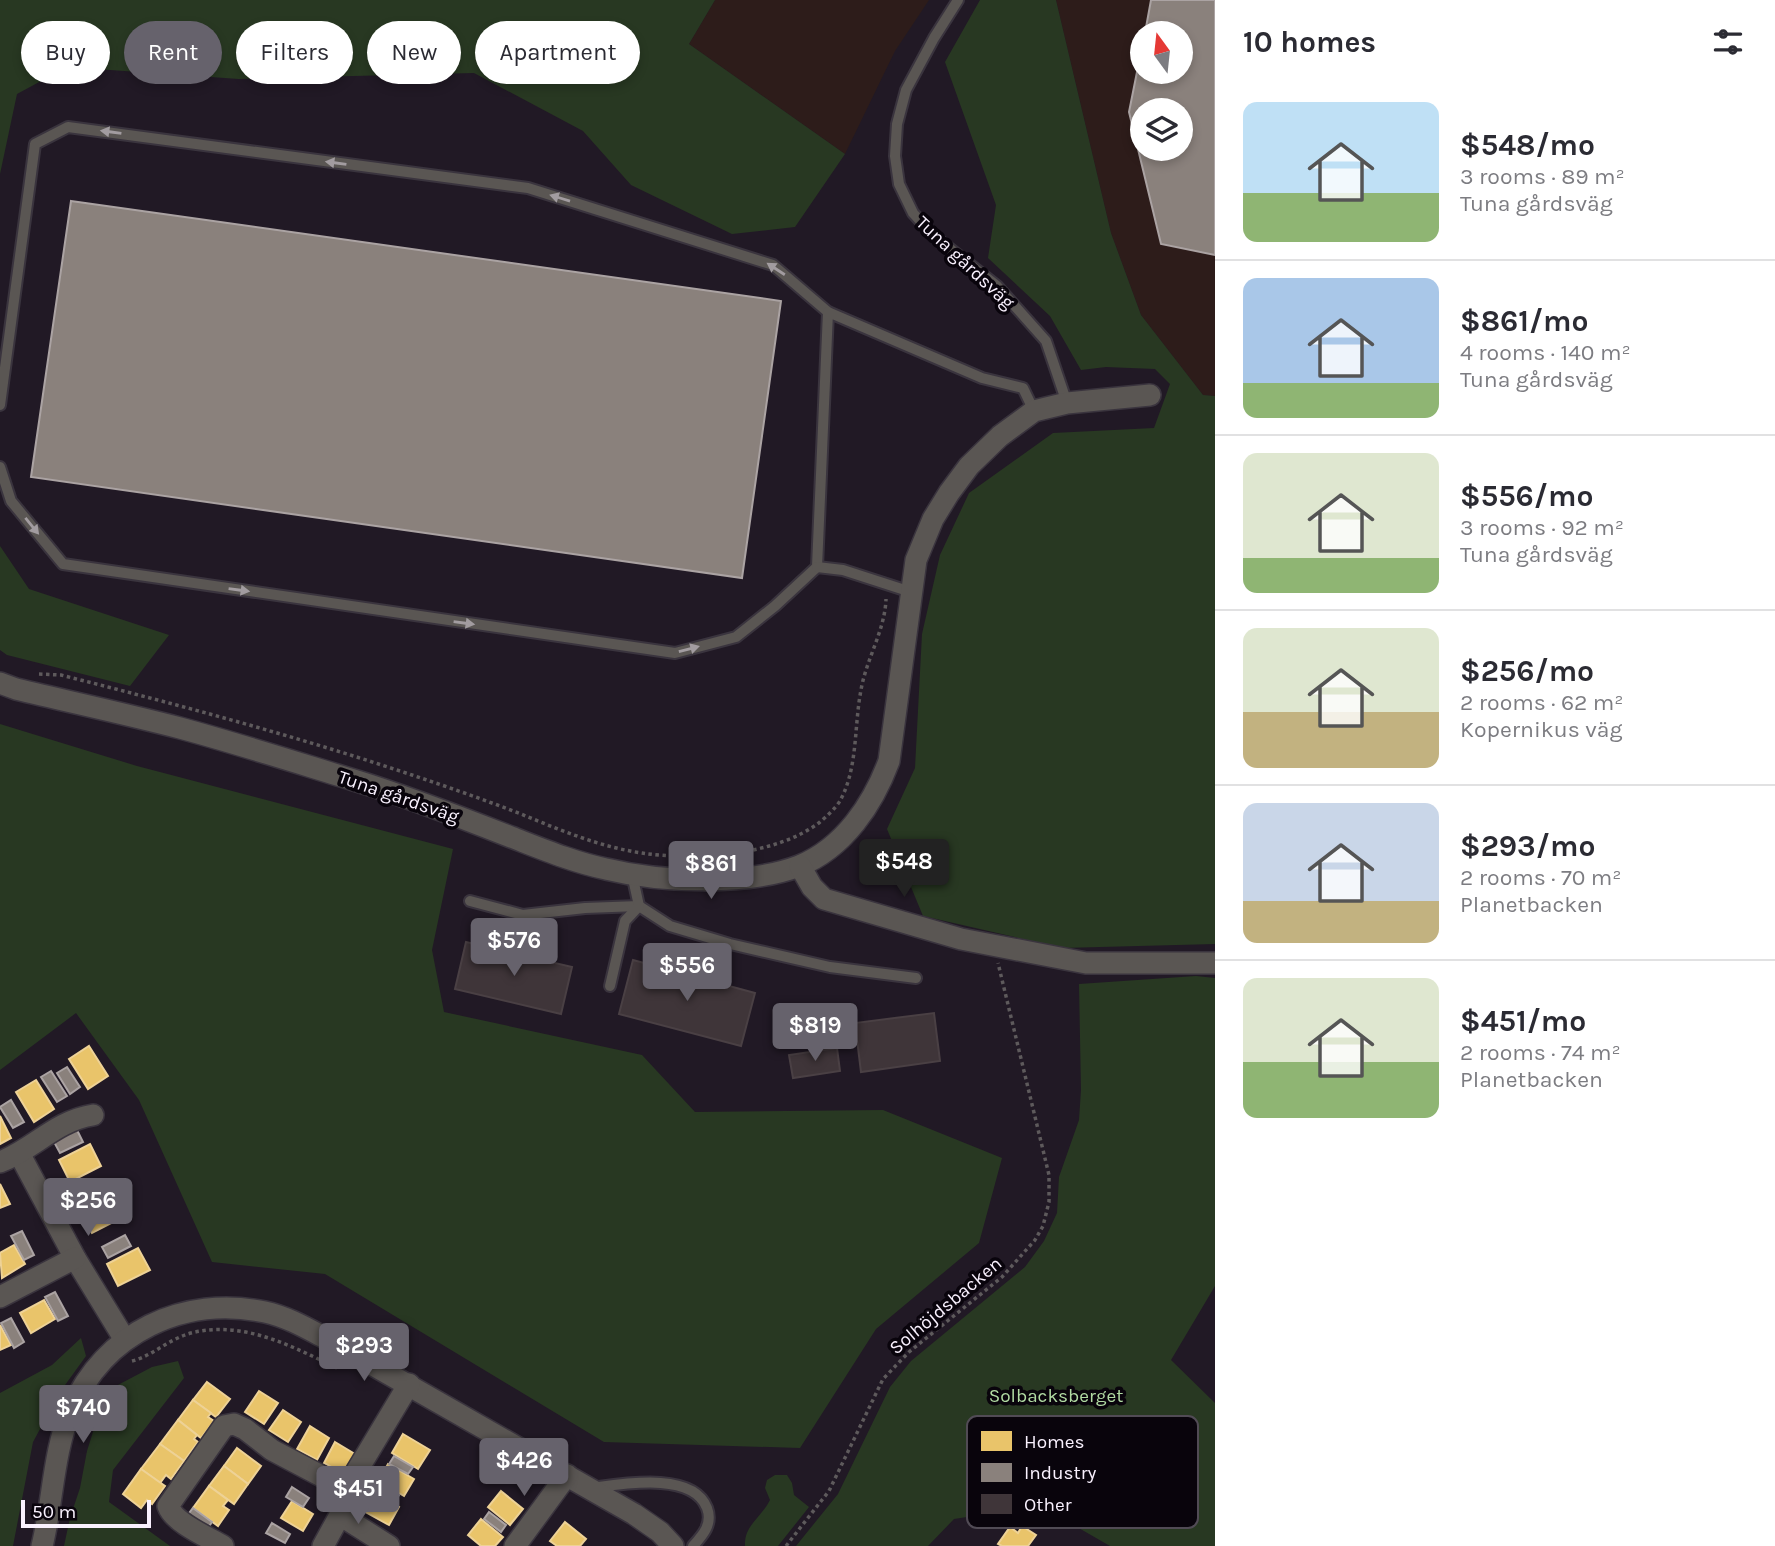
<!DOCTYPE html>
<meta charset="utf-8">
<style>
body{margin:0;font-family:Karla,sans-serif;background:#f7f7f7;color:#2b2b33;height:100vh;display:flex;flex-direction:column;font-size:26px;white-space:nowrap}
*{box-sizing:border-box;margin:0}
p{font-size:23px;color:#7c7c81}
.icon{flex:none;width:38px;height:38px;fill:none;stroke:currentColor;stroke-width:2;stroke-linecap:round;stroke-linejoin:round}
.map{position:relative;flex:1;overflow:hidden}
.details{display:flex;flex-direction:column;background:#fff;width:560px}
.details>*{flex:none}
.hud{position:absolute;left:21px;top:21px;width:665px;height:63px;display:flex;gap:14px}
.needle{width:46px;rotate:345deg}
.controls{position:absolute;left:1130px;top:21px;display:grid;gap:14px}
.controls a{display:grid;place-items:center;width:63px;height:63px;border-radius:50%;background:#fff;box-shadow:0 4px 10px #0003;font-size:35px}
.scale{position:absolute;left:21px;bottom:18px;width:130px;box-sizing:border-box;padding-left:7px;border:4px solid #f9f1fe;border-top:0;font-size:19px;line-height:24px;white-space:nowrap;color:#f9f1fe;-webkit-text-stroke:5px #09040c;paint-order:stroke}
.price{position:absolute;translate:-50% -60px;padding:0 16px;border-radius:7px;background:#66626c;color:#fff;font-size:23px;line-height:46px;filter:drop-shadow(0 2px 4px #0008)}
.price::after{content:'';position:absolute;left:50%;top:42px;width:21px;height:16px;margin-left:-10px;background:inherit;clip-path:polygon(0 0,100% 0,50% 100%)}
.price.selected{background:#222;color:#fff}
ul{padding:0;list-style:none}
li{display:flex;align-items:center;gap:21px;height:175px;padding:0 28px}
li+li{border-top:2px solid #e1e1e2}
li span{display:grid;place-items:center;flex:none;width:196px;height:140px;border-radius:14px;color:#555}
li>.icon{margin-inline-start:auto}
span .icon{width:84px;height:84px;fill:#fffc;stroke-width:1}
li b{font-size:30px}
h2{display:flex;justify-content:space-between;align-items:center;height:84px;padding:0 28px;font-size:30px}
.chip{padding:0 24px;border-radius:32px;background:#fff;box-shadow:0 4px 10px #0003;font-size:24px;line-height:63px}
.chip.selected{background:#66626c;color:#fff}
main{display:flex;flex:1;min-height:0}
.map>svg:first-child{display:block}
.industrial{fill:#2d1c1a;fill-rule:evenodd}
.green{fill:#283822}
.homes{fill:#e9c46a;stroke:#eed296;stroke-width:2}
.industry{fill:#8a817c;stroke:#aba3a3;stroke-width:2;fill-rule:evenodd}
.building{fill:#3f3539;stroke:#4a4044;stroke-width:2}
.lines{fill:none;stroke-linecap:round;stroke-linejoin:round}
.lane-casing{stroke:#3a343e;stroke-width:14}
.street-casing{stroke:#3a343e;stroke-width:24}
.path{stroke:#5e5a5c;stroke-width:3.5;stroke-dasharray:3.5 3.5;stroke-linecap:butt}
.lane{stroke:#5a5653;stroke-width:10}
.street{stroke:#5a5653;stroke-width:21}
.oneway{fill:#a29ca0}
.labels{text-anchor:middle;stroke-width:7;stroke-linejoin:round;paint-order:stroke}
.street-label{font-size:19px;fill:#f9f1fe;stroke:#09040c}
.park-label{font-size:19px;fill:#b1dba3;stroke:#09040c}
.key{fill:#09040c;stroke:#514b55;stroke-width:2}
.key-label{font-size:19px;fill:#f9f1fe}
</style>
<main>
<div class="map">
<svg width="1215" height="1546" viewBox="0 0 1215 1546">
<rect width="100%" height="100%" fill="#211925"/>
<g class="industrial">
<path d="M715 0H929L895 51 845 154 689 44Z"/>
<path d="M1056 0H1215V396L1203 395 1141 315 1111 233ZM1143 33H1181V72H1143ZM1143 110H1181V149H1143Z"/>
</g>
<g class="green">
<path d="M0 0H715L689 44 845 154 795 227 732 234 631 185 583 131 474 73 239 79 67 67 17 94 0 174Z"/>
<path d="M980 0H1056L1111 233 1141 315 1203 395 1215 396V944L1062 948 923 916 887 829 915 768 922 634 940 555 969 493 1053 433 1154 428 1170 384 1155 369 1106 367 1081 370 1050 316 988 258 996 205 945 62Z"/>
<path d="M0 546 29 589 169 635 130 686 7 655 0 650Z"/>
<path d="M0 724 137 766 453 849 432 950 444 1012 642 1055 695 1112 883 1110 1002 1158 979 1243 876 1329 800 1448 604 1442 325 1274 212 1262 139 1100 76 1013 0 1070Z"/>
<path d="M1196 976 1215 978V1286L1171 1360 1215 1403V1546H1110L1077 1527 1018 1509 954 1519 928 1546H796L838 1494 890 1387 911 1361 1025 1267 1044 1241 1057 1213 1059 1177 1079 1120 1081 1090 1079 984Z"/>
<path d="M81 1338 86 1356 60 1392 33 1442 13 1546H0V1393L52 1365Z"/>
<path d="M178 1361 184 1378 113 1470 109 1502 170 1546H64L70 1518 80 1488 87 1451 97 1419 116 1386 152 1367Z"/>
<path d="M775 1475H787L792 1483 794 1495 809 1507 778 1546H745C744 1525 761 1518 770 1500L765 1488 767 1480Z"/>
</g>
<g class="homes">
<path d="M89 1046 108 1076 88 1089 69 1059Z"/>
<path d="M36 1080 54 1109 34 1122 16 1092Z"/>
<path d="M0 1116 11 1138 0 1144Z"/>
<path d="M90 1144 101 1166 70 1182 59 1160Z"/>
<path d="M0 1184 10 1204 0 1208Z"/>
<path d="M112 1195 123 1217 92 1233 81 1211Z"/>
<path d="M14 1245 25 1264 2 1278 0 1253Z"/>
<path d="M138 1248 150 1270 118 1286 107 1264Z"/>
<path d="M44 1300 55 1319 31 1333 20 1313Z"/>
<path d="M0 1325 11 1345 0 1350Z"/>
<path d="M207 1382 230 1399 216 1417 193 1400Z"/>
<path d="M259 1391 278 1403 264 1424 245 1412Z"/>
<path d="M193 1400 211 1413 208 1417 214 1421 201 1438 178 1420Z"/>
<path d="M283 1410 301 1422 288 1442 269 1430Z"/>
<path d="M178 1420 197 1435 194 1439 198 1442 184 1461 160 1444Z"/>
<path d="M310 1426 329 1438 317 1460 297 1449Z"/>
<path d="M403 1434 430 1450 418 1469 392 1453Z"/>
<path d="M335 1442 355 1454 344 1474 324 1463Z"/>
<path d="M160 1444 184 1461 171 1479 166 1475 160 1483 141 1469Z"/>
<path d="M237 1448 261 1466 248 1484 224 1466Z"/>
<path d="M388 1464 414 1479 404 1496 378 1481Z"/>
<path d="M224 1466 248 1484 234 1504 209 1486Z"/>
<path d="M141 1469 165 1486 152 1504 147 1500 141 1508 123 1494Z"/>
<path d="M209 1486 228 1500 223 1506 229 1510 218 1526 193 1508Z"/>
<path d="M501 1491 523 1509 510 1525 488 1507Z"/>
<path d="M372 1492 399 1507 389 1525 362 1510Z"/>
<path d="M292 1501 313 1514 303 1531 281 1518Z"/>
<path d="M481 1519 503 1537 495 1546H481L468 1535Z"/>
<path d="M565 1522 586 1539 580 1546H557L550 1541Z"/>
<path d="M1022 1526 1036 1535 1028 1546H1002L998 1544 1010 1527 1018 1533Z"/>
</g>
<g class="industry">
<path d="M1151 0H1215V255L1161 244 1129 112 1143 42V72H1181V33H1145ZM1143 110H1181V149H1143Z"/>
<path d="M71 201 781 301 742 578 31 477Z"/>
<path d="M67 1067 80 1087 70 1094 57 1073Z"/>
<path d="M51 1071 67 1096 57 1102 41 1077Z"/>
<path d="M11 1100 24 1122 13 1128 0 1107Z"/>
<path d="M77 1130 83 1142 60 1153 54 1142Z"/>
<path d="M99 1183 105 1194 83 1206 77 1195Z"/>
<path d="M22 1231 34 1255 24 1260 11 1236Z"/>
<path d="M125 1235 131 1246 108 1258 102 1247Z"/>
<path d="M55 1292 68 1316 58 1321 45 1297Z"/>
<path d="M11 1318 24 1342 14 1348 1 1323Z"/>
<path d="M394 1456 413 1467 408 1474 389 1464Z"/>
<path d="M380 1484 399 1495 394 1503 375 1492Z"/>
<path d="M292 1487 309 1498 303 1507 286 1497Z"/>
<path d="M193 1508 212 1522 206 1531 186 1517Z"/>
<path d="M489 1512 506 1525 501 1532 484 1519Z"/>
<path d="M272 1523 290 1534 285 1543 266 1533Z"/>
</g>
<g class="building">
<path d="M466 942 572 967 561 1014 455 989Z"/>
<path d="M633 960 755 993 741 1046 619 1014Z"/>
<path d="M934 1013 940 1061 861 1072 855 1023Z"/>
<path d="M837 1048 840 1071 793 1078 789 1055Z"/>
</g>
<g class="lines">
<g class="lane-casing">
<g id="lane">
<path d="M958 0 934 38 906 90 897 124 895 156 899 184 913 213 934 236 997 286 1046 341 1067 403"/>
<path d="M0 405 35 144 68 127 528 188 773 265 828 312"/>
<path d="M0 467 11 501 63 564 675 653 736 637 775 606 817 567 828 312 982 378 1023 388 1034 411"/>
<path d="M817 567 843 570 911 592"/>
<path d="M470 901 523 915 585 908 639 906 670 926 730 944 830 967 916 978"/>
<path d="M610 986 625 921 639 906 632 874"/>
<path d="M591 1488C622 1484 693 1471 707 1508 713 1524 703 1535 693 1546"/>
</g>
</g>
<g class="street-casing">
<g id="street">
<path d="M0 683 16 689C70 702 126 714 180 728 239 744 298 763 357 781 409 797 460 817 511 837 542 849 573 862 606 869 659 882 747 886 799 866 844 848 873 804 889 761L916 560 933 519 949 493 969 466 1000 436 1034 411 1067 403 1150 395"/>
<path d="M800 866 812 887 824 899 961 939 1086 963H1215"/>
<path d="M20 1155 75 1258 125 1340"/>
<path d="M0 1162C34 1149 55 1121 93 1115"/>
<path d="M0 1297 75 1258"/>
<path d="M340 1515 389 1546"/>
<path d="M42 1546C53 1502 53 1452 71 1410 104 1332 184 1295 265 1312 288 1317 308 1329 329 1340L634 1514 660 1532 673 1546"/>
<path d="M223 1546C208 1537 174 1523 168 1506L224 1426 234 1424 245 1429 272 1450 346 1489"/>
<path d="M323 1546 340 1515 346 1489 409 1384"/>
<path d="M515 1546 567 1475"/>
</g>
</g>
<g class="path">
<path d="M39 674 61 675C179 705 296 736 412 775 448 787 485 800 521 814 560 830 600 847 642 853 694 861 776 856 820 822 827 816 837 807 841 799 858 766 854 726 861 690 866 660 885 630 886 599"/>
<path d="M132 1361C152 1356 169 1339 191 1333 244 1320 291 1346 337 1368"/>
<path d="M786 1546 829 1491 883 1379 909 1352 1002 1277 1035 1240 1043 1226 1049 1202V1175L998 963"/>
</g>
<use href="#lane" class="lane"/>
<use href="#street" class="street"/>
</g>
<defs><path id="oneway-solid" d="M-6-.8H1V-3.2L6.5 0L1 3.2V.8H-6Z" transform="scale(1.75)"/></defs>
<g class="oneway">
<use href="#oneway-solid" transform="translate(111 132) rotate(-172)"/>
<use href="#oneway-solid" transform="translate(336 163) rotate(-172)"/>
<use href="#oneway-solid" transform="translate(560 198) rotate(-163)"/>
<use href="#oneway-solid" transform="translate(776 269) rotate(-147)"/>
<use href="#oneway-solid" transform="translate(32 526) rotate(51)"/>
<use href="#oneway-solid" transform="translate(239 590) rotate(8)"/>
<use href="#oneway-solid" transform="translate(464 623) rotate(8)"/>
<use href="#oneway-solid" transform="translate(689 649) rotate(-15)"/>
</g>
<g class="labels">
<g class="street-label">
<text transform="translate(966 262) rotate(43)" y="7">Tuna gårdsväg</text>
<text transform="translate(399 796) rotate(19)" y="7">Tuna gårdsväg</text>
<text transform="translate(945 1305) rotate(-40)" y="7">Solhöjdsbacken</text>
</g>
<g class="park-label">
<text x="1056" y="1402">Solbacksberget</text>
</g>
</g>
<rect x="967" y="1416" width="231" height="112" rx="10" class="key"/>
<rect x="981" y="1431" width="31" height="20" fill="#e9c46a"/>
<rect x="981" y="1463" width="31" height="19" fill="#8a817c"/>
<rect x="981" y="1494" width="31" height="20" fill="#3f3539"/>
<g class="key-label">
<text x="1024" y="1448">Homes</text>
<text x="1024" y="1479">Industry</text>
<text x="1024" y="1511">Other</text>
</g>
</svg>
<div class="controls">
<a><svg class="needle" viewBox="-14 -14 28 28"><path d="M0-13l5 13h-10z" fill="#e53935"/><path d="M0 13l5-13h-10z" fill="#7c7c81"/></svg></a>
<a><svg class="icon" aria-label="layers" viewBox="0 0 24 24"><path d="M12 4l9 5-9 5-9-5zM3 14l9 5 9-5"/></svg></a>
</div>
<div class="scale">50 m</div>
<b class="price selected" style="left:904px;top:899px">$548</b>
<b class="price" style="left:711px;top:901px">$861</b>
<b class="price" style="left:514px;top:978px">$576</b>
<b class="price" style="left:687px;top:1003px">$556</b>
<b class="price" style="left:815px;top:1063px">$819</b>
<b class="price" style="left:88px;top:1238px">$256</b>
<b class="price" style="left:364px;top:1383px">$293</b>
<b class="price" style="left:83px;top:1445px">$740</b>
<b class="price" style="left:524px;top:1498px">$426</b>
<b class="price" style="left:358px;top:1526px">$451</b>
<div class="hud">
<a class="chip">Buy</a>
<a class="chip selected">Rent</a>
<a class="chip">Filters</a>
<a class="chip">New</a>
<a class="chip">Apartment</a>
</div>
</div>
<section class="details">
<h2>10 homes<svg class="icon" aria-label="filters" viewBox="0 0 24 24"><path d="M4 7h16M4 17h16"/><circle cx="9" cy="7" r="2"/><circle cx="15" cy="17" r="2"/></svg></h2>
<ul>
<li><span style="background:linear-gradient(#bfe0f5 65%,#8fb573 0)"><svg class="icon" aria-label="home" viewBox="0 0 24 24"><path d="M3 11l9-7 9 7M6 9v11h12V9"/></svg></span><div><b>$548/mo</b><p>3 rooms · 89 m²</p><p>Tuna gårdsväg</p></div></li>
<li><span style="background:linear-gradient(#a9c7e8 75%,#8fb573 0)"><svg class="icon" aria-label="home" viewBox="0 0 24 24"><path d="M3 11l9-7 9 7M6 9v11h12V9"/></svg></span><div><b>$861/mo</b><p>4 rooms · 140 m²</p><p>Tuna gårdsväg</p></div></li>
<li><span style="background:linear-gradient(#dfe7d0 75%,#8fb573 0)"><svg class="icon" aria-label="home" viewBox="0 0 24 24"><path d="M3 11l9-7 9 7M6 9v11h12V9"/></svg></span><div><b>$556/mo</b><p>3 rooms · 92 m²</p><p>Tuna gårdsväg</p></div></li>
<li><span style="background:linear-gradient(#dfe7d0 60%,#c2b280 0)"><svg class="icon" aria-label="home" viewBox="0 0 24 24"><path d="M3 11l9-7 9 7M6 9v11h12V9"/></svg></span><div><b>$256/mo</b><p>2 rooms · 62 m²</p><p>Kopernikus väg</p></div></li>
<li><span style="background:linear-gradient(#c9d6e8 70%,#c2b280 0)"><svg class="icon" aria-label="home" viewBox="0 0 24 24"><path d="M3 11l9-7 9 7M6 9v11h12V9"/></svg></span><div><b>$293/mo</b><p>2 rooms · 70 m²</p><p>Planetbacken</p></div></li>
<li><span style="background:linear-gradient(#dfe7d0 60%,#8fb573 0)"><svg class="icon" aria-label="home" viewBox="0 0 24 24"><path d="M3 11l9-7 9 7M6 9v11h12V9"/></svg></span><div><b>$451/mo</b><p>2 rooms · 74 m²</p><p>Planetbacken</p></div></li>
</ul>
</section>
</main>
